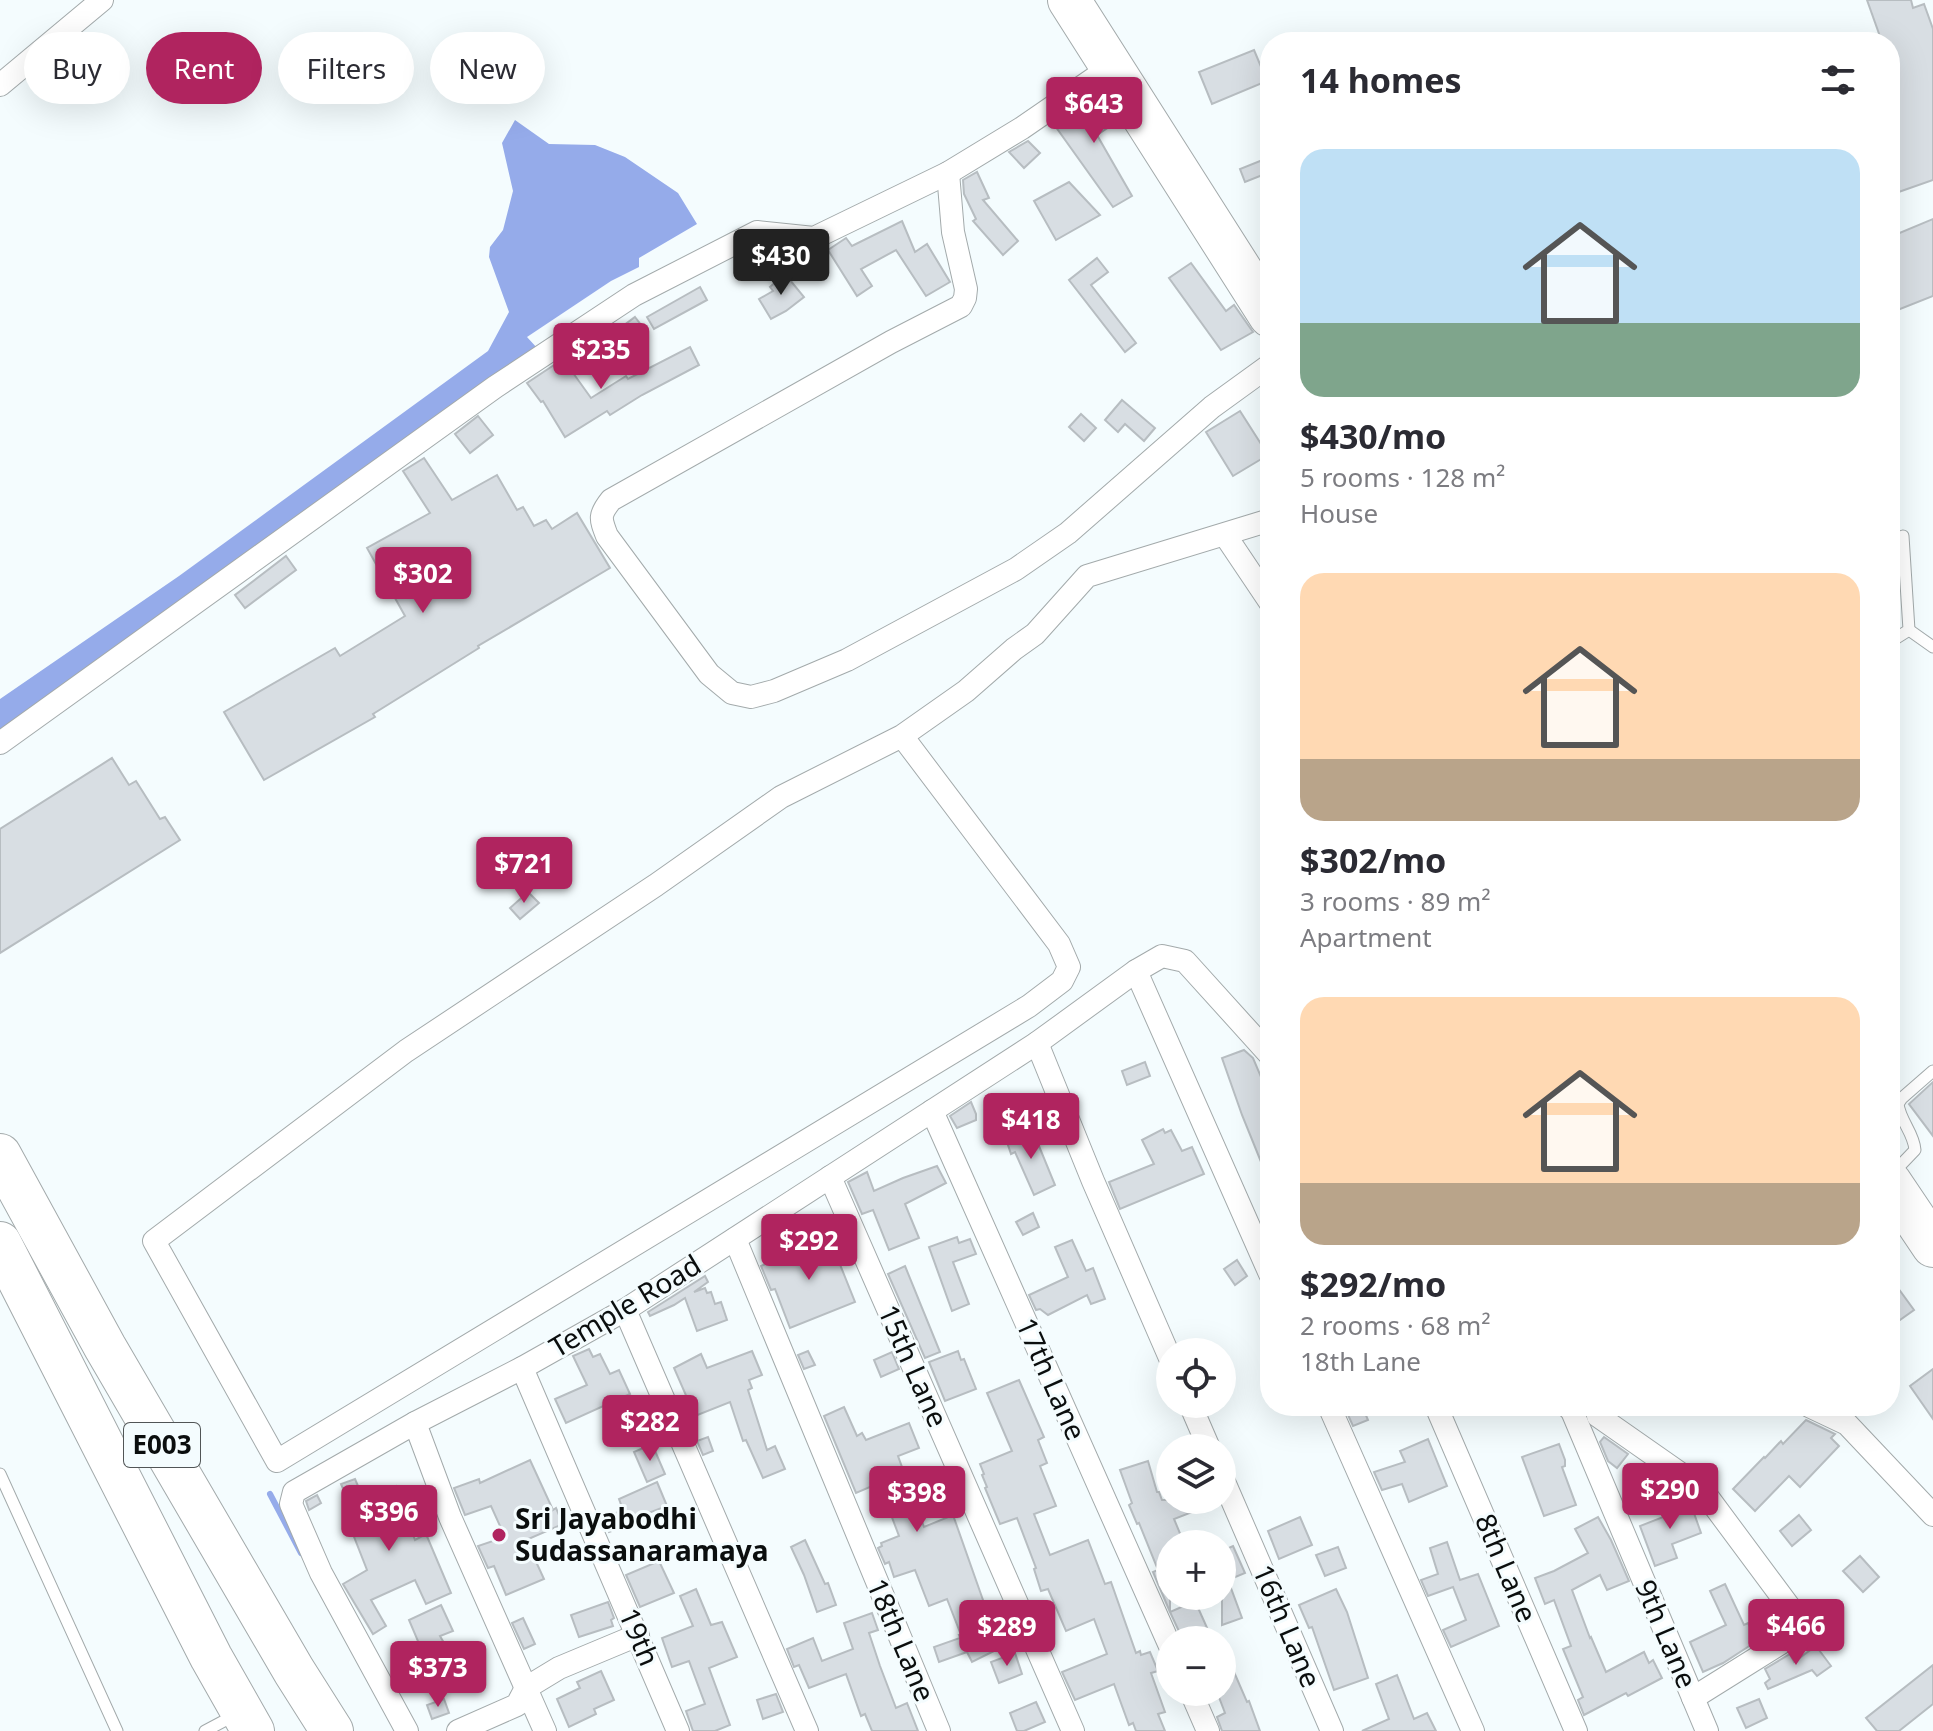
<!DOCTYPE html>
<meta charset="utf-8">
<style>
body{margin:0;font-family:"Noto Sans",sans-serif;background:#f7f7f7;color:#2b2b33;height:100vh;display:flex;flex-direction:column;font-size:30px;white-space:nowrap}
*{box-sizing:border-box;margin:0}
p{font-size:26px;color:#7c7c81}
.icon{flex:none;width:44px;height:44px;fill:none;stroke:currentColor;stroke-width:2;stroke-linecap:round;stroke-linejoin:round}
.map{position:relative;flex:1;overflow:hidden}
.panel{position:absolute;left:1260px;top:32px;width:640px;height:1384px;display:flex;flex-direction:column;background:#fff;border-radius:32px;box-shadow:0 8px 32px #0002}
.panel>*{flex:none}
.banner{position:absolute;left:24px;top:32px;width:760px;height:72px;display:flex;gap:16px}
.fabs{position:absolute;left:1156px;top:1338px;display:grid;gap:16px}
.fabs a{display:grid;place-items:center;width:80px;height:80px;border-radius:50%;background:#fff;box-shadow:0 8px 32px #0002;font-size:40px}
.price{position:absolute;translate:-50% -68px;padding:0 18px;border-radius:8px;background:#b0245f;color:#fff;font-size:26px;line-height:52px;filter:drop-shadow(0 2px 4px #0008)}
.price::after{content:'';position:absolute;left:50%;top:48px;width:24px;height:18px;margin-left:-12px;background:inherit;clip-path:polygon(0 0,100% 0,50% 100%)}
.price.active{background:#222;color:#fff}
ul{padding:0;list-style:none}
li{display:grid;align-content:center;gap:16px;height:424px;padding:0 40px}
li span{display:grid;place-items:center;height:248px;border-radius:24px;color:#555}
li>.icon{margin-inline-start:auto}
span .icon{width:144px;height:144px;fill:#fffc;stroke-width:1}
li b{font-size:34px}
h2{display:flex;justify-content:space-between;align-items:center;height:96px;padding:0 40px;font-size:34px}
.chip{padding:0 28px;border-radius:36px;background:#fff;box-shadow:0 8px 32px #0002;font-size:28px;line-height:72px}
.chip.active{background:#b0245f;color:#fff}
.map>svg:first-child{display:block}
.water{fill:#95abea}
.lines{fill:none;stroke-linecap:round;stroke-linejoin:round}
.stream{stroke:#95abea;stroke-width:6}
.building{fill:#d8dee3;stroke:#b7bdc1;stroke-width:2}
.lane-casing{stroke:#a3aaab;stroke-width:13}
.street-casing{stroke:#a3aaab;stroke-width:24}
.highway-casing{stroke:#a3aaab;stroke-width:44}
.lane{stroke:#fff;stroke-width:11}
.street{stroke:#fff;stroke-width:22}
.highway{stroke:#fff;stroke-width:42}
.poi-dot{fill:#b0245f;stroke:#f4fcfe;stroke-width:3}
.labels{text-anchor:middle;stroke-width:6;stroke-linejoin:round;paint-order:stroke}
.shield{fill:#f4fcfe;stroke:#515556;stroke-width:2}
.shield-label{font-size:26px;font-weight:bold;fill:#0b0e0e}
.street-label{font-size:28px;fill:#0b0e0e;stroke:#f4fcfe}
.poi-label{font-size:28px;font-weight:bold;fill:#0b0e0e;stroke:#f4fcfe;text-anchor:start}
</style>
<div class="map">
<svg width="1933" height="1731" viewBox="0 0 1933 1731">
<rect width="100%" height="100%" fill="#f4fcfe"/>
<path class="water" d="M515 120 549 144 595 145 625 157 678 193 697 224 639 258V267L611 281 527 337 538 349 0 731V699L179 576 488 351 509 312 489 257 490 247 503 230 513 191 502 143Z"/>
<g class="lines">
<path class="stream" d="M270 1494 301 1553"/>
</g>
<g class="building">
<path d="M1867 0H1911L1913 8 1924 4 1933 29V180L1890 195V42H1882Z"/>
<path d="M1254 50 1267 81 1212 104 1199 72Z"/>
<path d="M1099 92 1118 121 1097 135 1132 196 1113 207 1053 123Z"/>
<path d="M1028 141 1040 153 1024 168 1009 152Z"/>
<path d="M1270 157V172L1245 182 1240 169Z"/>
<path d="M977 172 989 198 983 200 1018 241 1003 255 973 221 976 219 964 194 963 180Z"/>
<path d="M1069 182 1100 215 1056 240 1034 201Z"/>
<path d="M1933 219V296L1890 313V237Z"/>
<path d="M902 221 915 252 927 244 950 282 926 296 896 250 861 269 872 286 857 296 828 250 846 238 852 246Z"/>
<path d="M1097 258 1108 272 1091 285 1136 343 1125 352 1069 280Z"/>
<path d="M1191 263 1226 311 1234 305 1253 332 1221 350 1169 278Z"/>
<path d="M785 274 804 297 786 311 771 319 759 299 773 291 770 287Z"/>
<path d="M700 287 707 300 654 329 647 317Z"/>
<path d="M635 317 645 330 617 351 607 338Z"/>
<path d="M690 347 699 365 642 395 610 415 607 411 565 437 543 401 541 402 527 383 563 359 591 398 626 376 628 379Z"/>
<path d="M1122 400 1155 428 1144 441 1125 424 1118 432 1105 420Z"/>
<path d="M1240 411 1268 455 1233 476 1206 432Z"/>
<path d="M1081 414 1096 428 1084 441 1069 427Z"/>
<path d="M478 416 493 435 470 453 455 434Z"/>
<path d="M424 458 452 500 497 475 517 510 523 507 534 526 546 520 552 529 577 513 610 568 478 646 479 648 373 714 375 717 264 780 224 712 335 648 340 656 405 616 367 548 430 513 403 471Z"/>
<path d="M286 556 296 570 245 608 235 595Z"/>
<path d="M112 758 129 785 136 781 160 819 165 817 180 840 0 953V829Z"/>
<path d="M528 892 539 903 520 919 510 908Z"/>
<path d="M1244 1050 1253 1058 1270 1098V1100L1266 1102 1270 1114V1184L1242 1115 1222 1058Z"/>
<path d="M1145 1062 1150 1076 1127 1085 1122 1071Z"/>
<path d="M1933 1082V1136L1909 1104Z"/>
<path d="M971 1102 976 1114V1120L957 1128 950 1116Z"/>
<path d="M1032 1129 1055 1185 1034 1195 1015 1152 1011 1154 1006 1139Z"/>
<path d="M1163 1129 1165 1133 1171 1130 1182 1151 1192 1147 1204 1174 1120 1209 1109 1182 1154 1164 1142 1140Z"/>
<path d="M937 1166 946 1183 905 1204 919 1238 889 1250 873 1210 862 1214 848 1182 867 1172 874 1191 903 1178Z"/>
<path d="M1033 1213 1039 1227 1023 1235 1016 1222Z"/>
<path d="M832 1235 838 1251 835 1252 855 1302 790 1328 775 1289 771 1290 761 1266Z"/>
<path d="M957 1237 959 1243 970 1239 976 1254 953 1262 969 1304 952 1311 929 1247Z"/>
<path d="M1072 1240 1086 1271 1093 1268 1105 1299 1091 1304 1087 1295 1048 1315 1040 1309 1036 1310 1029 1295 1068 1277 1055 1247Z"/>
<path d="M1237 1260 1247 1276 1235 1285 1224 1269Z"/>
<path d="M905 1266 940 1352 925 1358 888 1274Z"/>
<path d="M705 1276 708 1282 694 1292 705 1288 707 1293 711 1292 715 1304 721 1302 727 1320 697 1331 685 1298 674 1305 650 1316 648 1312Z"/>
<path d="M1890 1277 1914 1310 1890 1327Z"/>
<path d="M589 1349 593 1357 600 1354 610 1374 619 1370 630 1394 566 1423 555 1399 587 1385 573 1356Z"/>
<path d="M752 1351 762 1375 749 1380 752 1388 748 1390 767 1450 775 1446 785 1469 763 1478 746 1440 743 1441 730 1402 695 1416 674 1368 701 1354 707 1368Z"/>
<path d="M808 1351 815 1365 804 1369 798 1355Z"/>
<path d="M958 1351 961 1360 964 1359 976 1389 945 1401 929 1362Z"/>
<path d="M892 1352 899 1369 881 1377 874 1360Z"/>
<path d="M1933 1369V1419L1910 1386Z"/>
<path d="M1019 1380 1044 1437 1038 1440 1047 1463 1040 1466 1056 1506 1034 1514 1050 1555 1088 1540 1105 1584 1111 1582 1136 1653 1140 1651 1141 1655 1150 1652 1158 1671 1151 1673 1165 1712 1158 1714 1165 1731H1136L1133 1723 1129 1725 1114 1684 1075 1700 1062 1672 1107 1654 1094 1619 1066 1631 1048 1589 1041 1591 1034 1569 1036 1568 1017 1518 1000 1524 985 1488 987 1487 982 1475 984 1474 980 1464 1012 1451 987 1393Z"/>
<path d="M1344 1406H1362L1368 1420 1353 1426Z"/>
<path d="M844 1407 857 1436 862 1433 866 1440 909 1423 919 1448 898 1456 924 1527 953 1515 989 1617 983 1619 998 1649 972 1662 967 1652 939 1662 934 1647 960 1638 959 1635H961L947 1599 929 1606 915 1570 894 1577 889 1562 885 1564 878 1548 882 1546 881 1543 899 1536 879 1483 856 1493 824 1416Z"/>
<path d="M1806 1420 1835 1434 1831 1438 1839 1446 1800 1487 1789 1476 1755 1511 1733 1489 1764 1457 1765 1458 1781 1441 1783 1444Z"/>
<path d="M708 1437 713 1451 703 1455 697 1441Z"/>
<path d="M1604 1437 1628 1454 1617 1468 1608 1461 1600 1442Z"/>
<path d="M1428 1439 1447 1486 1409 1502 1402 1484 1382 1490 1374 1472 1405 1462 1400 1451Z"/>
<path d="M652 1444 665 1474 647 1482 634 1452Z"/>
<path d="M1559 1444 1565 1460V1466L1562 1467 1576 1505 1544 1516 1522 1457Z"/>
<path d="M530 1460 553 1510 556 1508 563 1524 526 1540 544 1579 506 1595 494 1566 488 1568 478 1546 505 1537 491 1506 465 1515 454 1488 479 1479 480 1483Z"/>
<path d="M1148 1461 1157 1492H1159L1162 1500H1217L1218 1502 1174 1519 1184 1543 1170 1544V1612L1153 1572 1158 1570 1139 1523 1137 1524 1129 1505 1132 1503 1120 1470Z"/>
<path d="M355 1479 363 1498 396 1486 415 1540 426 1534 451 1593 426 1604 415 1580 371 1600 386 1626 373 1634 343 1584 367 1570 349 1524 357 1521 341 1484Z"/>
<path d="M657 1482 667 1506 643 1515 646 1521 630 1528 629 1525 609 1532 604 1518 623 1510 619 1499Z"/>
<path d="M317 1495 321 1503 309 1510 306 1501Z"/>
<path d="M1689 1499 1701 1533 1672 1544 1677 1558 1655 1566 1640 1526 1666 1516 1663 1508Z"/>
<path d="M1799 1515 1811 1530 1792 1546 1780 1531Z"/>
<path d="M1300 1517 1312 1545 1279 1559 1268 1531Z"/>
<path d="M1598 1517 1611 1540 1629 1581 1607 1590 1600 1575 1572 1590 1590 1638 1591 1637 1606 1672 1644 1652 1649 1663 1653 1660 1662 1678 1628 1696 1626 1693 1584 1715 1578 1700 1583 1697 1563 1649 1571 1646 1554 1600 1545 1604 1535 1578 1554 1571 1588 1553 1575 1529Z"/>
<path d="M805 1540 825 1584 828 1583 836 1605 817 1612 804 1575 791 1547Z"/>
<path d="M1447 1542 1460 1580 1478 1574 1499 1626 1451 1647 1443 1630 1466 1620 1453 1587 1428 1596 1421 1580 1438 1574 1430 1548Z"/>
<path d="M1233 1546 1245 1573 1228 1580 1242 1618 1222 1625V1551Z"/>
<path d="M1338 1547 1346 1568 1325 1576 1316 1555Z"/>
<path d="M1860 1556 1879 1577 1863 1592 1843 1571Z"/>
<path d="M659 1561 674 1593 640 1607 626 1575Z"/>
<path d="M1725 1584 1744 1625 1748 1623 1757 1641 1723 1663 1703 1672 1690 1642 1726 1625 1710 1591Z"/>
<path d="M696 1589 711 1625 722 1622 737 1657 709 1668 730 1725 715 1731H693L686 1711 705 1704 689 1661 672 1667 662 1638 693 1626 680 1596Z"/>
<path d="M1336 1589 1347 1612 1368 1678 1334 1690 1312 1627 1309 1628 1299 1605Z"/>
<path d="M1195 1601 1208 1630 1183 1640 1170 1612Z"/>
<path d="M608 1602 614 1618 611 1620 613 1626 579 1637 571 1615Z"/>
<path d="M441 1605 453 1631 440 1636 464 1678 447 1688 422 1645 420 1646 409 1620Z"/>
<path d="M872 1613 878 1630 869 1633 880 1666 896 1708 907 1703 918 1731H872L865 1714 861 1716 846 1674 809 1688 799 1665 794 1667 787 1649 813 1638 822 1661 853 1649 844 1623Z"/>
<path d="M523 1618 535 1644 524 1649 512 1623Z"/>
<path d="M1816 1646 1831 1666 1817 1676 1812 1670 1768 1689 1765 1683 1770 1679 1765 1669 1790 1654 1794 1662Z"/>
<path d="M1015 1653 1022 1674 999 1683 991 1662Z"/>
<path d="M1933 1665V1704L1899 1731H1877L1866 1718Z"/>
<path d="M601 1671 614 1700 594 1709 596 1714 569 1727 557 1699 580 1688 577 1682Z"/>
<path d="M1234 1672 1247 1702 1249 1701 1260 1731H1222L1217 1717 1225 1713 1217 1692H1222V1676Z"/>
<path d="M1397 1675 1414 1719 1427 1713 1436 1731H1362L1389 1719 1376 1684Z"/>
<path d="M776 1694 783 1712 763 1719 757 1700Z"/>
<path d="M444 1699 449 1713 432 1719 427 1705Z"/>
<path d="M1759 1699 1767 1718 1746 1728 1737 1708Z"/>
<path d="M1036 1702 1045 1722 1024 1731H1017L1010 1713Z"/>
</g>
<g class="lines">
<g class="lane-casing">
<g id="lane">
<path d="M1909 630 1933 647"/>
<path d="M1890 642 1909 630 1903 536"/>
<path d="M1892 1174 1915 1150C1914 1133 1900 1121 1898 1104L1902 1098 1933 1071"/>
<path d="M0 1474 117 1731"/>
<path d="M205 1731 237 1714"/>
</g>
</g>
<g class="street-casing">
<g id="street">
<path d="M0 85 102 0"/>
<path d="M948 173 953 232 966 289 965 298 961 306 891 342 611 500C599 515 600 518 607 536L709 674 732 693 751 697 774 691 847 660 1016 569 1068 533 1212 407 1270 365"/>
<path d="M1225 535 1270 602"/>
<path d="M902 736 1059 944 1069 967 1062 981 1029 1006 277 1461 154 1241 406 1051 656 885 781 797 902 736 966 691 1014 649 1035 634 1087 576 1270 520"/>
<path d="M0 743 495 387 634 295 757 232 814 238 948 173 1022 128 1118 62"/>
<path d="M1136 971 1270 1274"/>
<path d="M1037 1043 1093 1181 1170 1358"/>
<path d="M932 1111 1170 1646"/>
<path d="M830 1177 1073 1731"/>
<path d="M735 1239 939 1731"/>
<path d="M625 1310 807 1731"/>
<path d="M522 1368 678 1731"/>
<path d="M1190 1404 1209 1448"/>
<path d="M1329 1406 1473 1731"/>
<path d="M1436 1406 1576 1731"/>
<path d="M1567 1406 1572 1411 1707 1731"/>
<path d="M1809 1406 1847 1424 1933 1515"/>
<path d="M1598 1416 1701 1488 1805 1628 1693 1698"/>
<path d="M415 1423 450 1517 545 1731"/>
<path d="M1222 1477 1332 1731"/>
<path d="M1191 1692 1208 1731"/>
<path d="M407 1731 321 1573 291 1504 294 1492 415 1423 522 1368 625 1310 1037 1043 1136 971 1162 956 1185 961 1270 1055"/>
<path d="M458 1731 517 1705 526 1688 559 1668 638 1635"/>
</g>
</g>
<g class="highway-casing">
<g id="highway">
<path d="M1069 0 1270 316"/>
<path d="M0 1155 105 1347 294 1671 332 1731"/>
<path d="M1890 1182 1933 1246"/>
<path d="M0 1243 211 1657 253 1731"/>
</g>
</g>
<use href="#lane" class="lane"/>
<use href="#street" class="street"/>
<use href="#highway" class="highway"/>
</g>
<circle class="poi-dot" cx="499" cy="1535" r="8"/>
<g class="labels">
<rect class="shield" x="124" y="1423" width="76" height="44" rx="6"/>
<g class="shield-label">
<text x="162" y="1454">E003</text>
</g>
<g class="street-label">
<text transform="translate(625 1306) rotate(-31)" y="10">Temple Road</text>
<text transform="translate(913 1366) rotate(66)" y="10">15th Lane</text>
<text transform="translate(1051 1379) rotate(66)" y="10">17th Lane</text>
<text transform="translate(1506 1568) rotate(67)" y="10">8th Lane</text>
<text transform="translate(1287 1626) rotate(67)" y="10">16th Lane</text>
<text transform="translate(1666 1634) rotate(67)" y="10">9th Lane</text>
<text transform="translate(639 1637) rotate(67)" y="10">19th</text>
<text transform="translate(901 1640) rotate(67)" y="10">18th Lane</text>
</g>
<g class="poi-label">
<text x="515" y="1529">Sri Jayabodhi<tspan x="515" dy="32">Sudassanaramaya</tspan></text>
</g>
</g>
</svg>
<div class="fabs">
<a><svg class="icon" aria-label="locate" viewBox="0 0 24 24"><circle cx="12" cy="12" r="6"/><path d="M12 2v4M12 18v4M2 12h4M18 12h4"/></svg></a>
<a><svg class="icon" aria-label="layers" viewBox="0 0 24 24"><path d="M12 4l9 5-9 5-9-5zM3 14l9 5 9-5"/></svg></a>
<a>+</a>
<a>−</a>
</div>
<b class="price" style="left:1094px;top:145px">$643</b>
<b class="price active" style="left:781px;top:297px">$430</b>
<b class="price" style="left:601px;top:391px">$235</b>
<b class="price" style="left:423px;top:615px">$302</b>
<b class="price" style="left:524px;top:905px">$721</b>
<b class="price" style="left:1031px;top:1161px">$418</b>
<b class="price" style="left:809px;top:1282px">$292</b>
<b class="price" style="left:650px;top:1463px">$282</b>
<b class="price" style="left:1670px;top:1531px">$290</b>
<b class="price" style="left:917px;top:1534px">$398</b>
<b class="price" style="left:389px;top:1553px">$396</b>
<b class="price" style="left:1796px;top:1667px">$466</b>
<b class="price" style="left:1007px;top:1668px">$289</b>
<b class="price" style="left:438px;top:1709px">$373</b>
<div class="banner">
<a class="chip">Buy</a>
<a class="chip active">Rent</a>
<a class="chip">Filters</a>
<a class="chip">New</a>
</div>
<section class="panel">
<h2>14 homes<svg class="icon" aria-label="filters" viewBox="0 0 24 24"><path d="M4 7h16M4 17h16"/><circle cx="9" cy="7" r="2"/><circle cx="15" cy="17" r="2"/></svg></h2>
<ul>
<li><span style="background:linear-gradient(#bfe0f5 70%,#7fa58c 0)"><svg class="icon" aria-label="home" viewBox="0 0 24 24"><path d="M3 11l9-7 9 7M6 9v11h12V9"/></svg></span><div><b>$430/mo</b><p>5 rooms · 128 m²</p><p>House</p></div></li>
<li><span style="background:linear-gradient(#ffd9b3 75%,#b9a48a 0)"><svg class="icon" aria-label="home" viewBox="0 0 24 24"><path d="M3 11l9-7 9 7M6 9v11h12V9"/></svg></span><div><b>$302/mo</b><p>3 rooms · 89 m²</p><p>Apartment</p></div></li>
<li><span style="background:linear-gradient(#ffd9b3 75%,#b9a48a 0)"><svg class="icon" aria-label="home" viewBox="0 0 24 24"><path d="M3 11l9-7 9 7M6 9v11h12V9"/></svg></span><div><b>$292/mo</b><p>2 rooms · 68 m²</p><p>18th Lane</p></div></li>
</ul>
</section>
</div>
